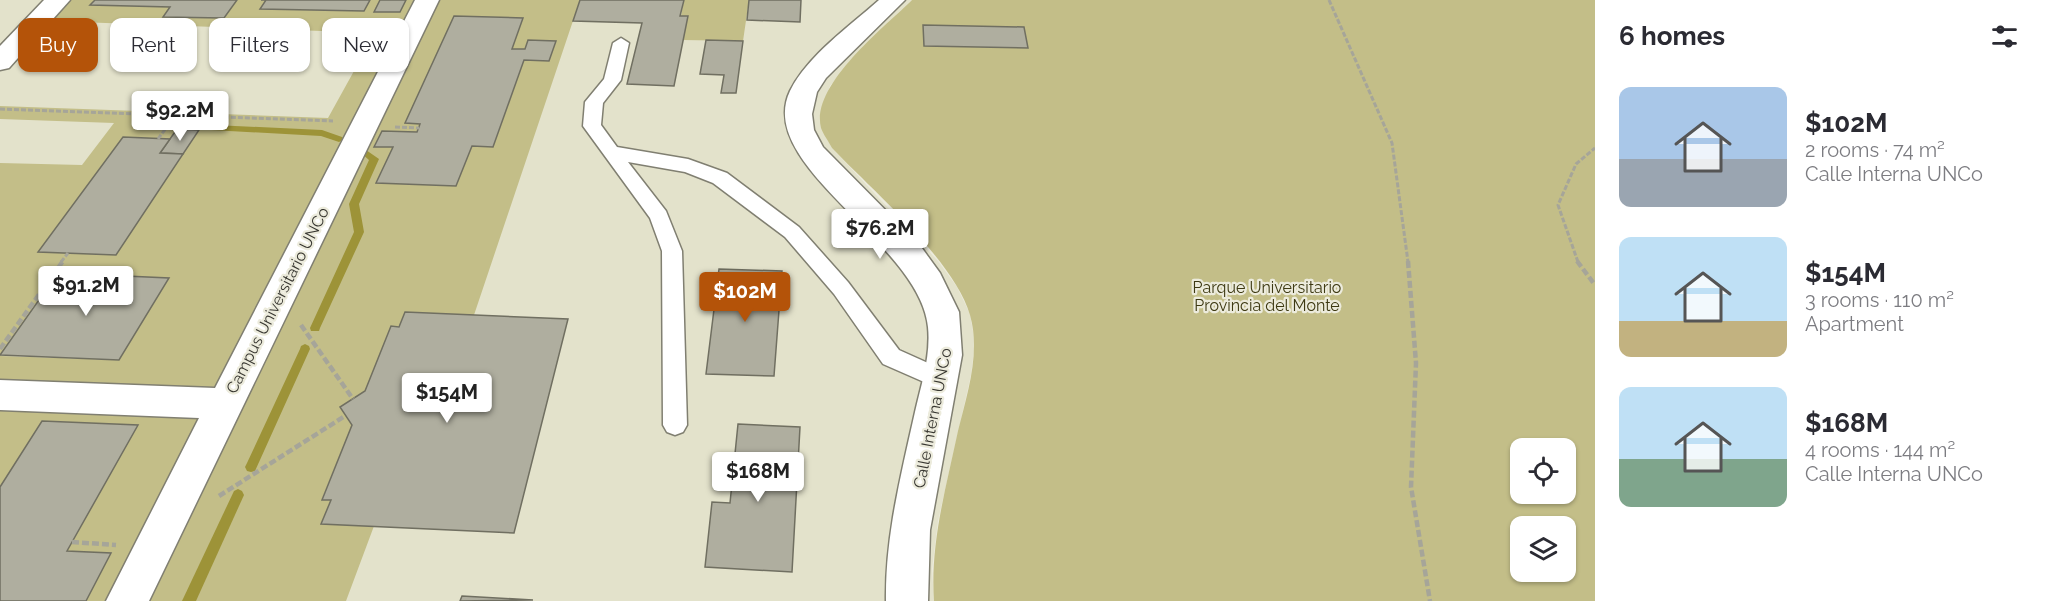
<!DOCTYPE html>
<meta charset="utf-8">
<style>
body{margin:0;font-family:Raleway,sans-serif;background:#f7f7f7;color:#2b2b33;height:100vh;display:flex;flex-direction:column;font-size:22px;white-space:nowrap}
*{box-sizing:border-box;margin:0}
p{font-size:20px;color:#7c7c81}
.icon{flex:none;width:33px;height:33px;fill:none;stroke:currentColor;stroke-width:2;stroke-linecap:round;stroke-linejoin:round}
.map{position:relative;flex:1;overflow:hidden}
.side{display:flex;flex-direction:column;background:#fff;width:450px}
.side>*{flex:none}
.guide{position:absolute;left:18px;top:18px;width:570px;height:54px;display:flex;gap:12px}
.fabs{position:absolute;left:1510px;top:438px;display:grid;gap:12px}
.fabs a{display:grid;place-items:center;width:66px;height:66px;border-radius:12px;background:#fff;box-shadow:0 2px 4px #0004;font-size:30px}
.price{position:absolute;translate:-50% -51px;padding:0 14px;border-radius:6px;background:#fff;color:#222;font-size:20px;line-height:39px;filter:drop-shadow(0 2px 3px #0008)}
.price::after{content:'';position:absolute;left:50%;top:36px;width:18px;height:14px;margin-left:-9px;background:inherit;clip-path:polygon(0 0,100% 0,50% 100%)}
.price.active{background:#b45309;color:#fff}
ul{padding:0;list-style:none}
li{display:flex;align-items:center;gap:18px;height:150px;padding:0 24px}
li span{display:grid;place-items:center;flex:none;width:168px;height:120px;border-radius:12px;color:#555}
li>.icon{margin-inline-start:auto}
span .icon{width:72px;height:72px;fill:#fffc;stroke-width:1}
li b{font-size:26px}
h2{display:flex;justify-content:space-between;align-items:center;height:72px;padding:0 24px;font-size:26px}
.pill{padding:0 21px;border-radius:12px;background:#fff;box-shadow:0 2px 4px #0004;font-size:21px;line-height:54px}
.pill.active{background:#b45309;color:#fff}
main{display:flex;flex:1;min-height:0}
.map>svg:first-child{display:block}
.built{fill:#e3e2cb}
.green{fill:#c3be88;fill-rule:evenodd}
.lines{fill:none;stroke-linecap:round;stroke-linejoin:round}
.stream{fill:#9d9338;fill-rule:evenodd}
.building{fill:#afae9f;stroke:#706f61;stroke-width:1.5}
.lane-casing{stroke:#807f71;stroke-width:3}
.street-casing{stroke:#807f71;stroke-width:3}
.path-far1{stroke:#a6a599;stroke-width:3;stroke-dasharray:5 2;stroke-linecap:butt}
.path{stroke:#a6a599;stroke-width:4.5;stroke-dasharray:7 3;stroke-linecap:butt}
.lane{fill:#fff;fill-rule:evenodd}
.street{fill:#fff;fill-rule:evenodd}
.labels{text-anchor:middle;stroke-width:4.5;stroke-linejoin:round;paint-order:stroke}
.park-label{font-size:16px;fill:#3d3912;stroke:#ecebdc}
.street-label{font-size:16px;fill:#383731;stroke:#ecebdc}
</style>
<main>
<div class="map">
<svg width="1595" height="601" viewBox="0 0 1595 601">
<rect width="100%" height="100%" fill="#ecebdc"/>
<path class="built" d="M0 0H912L849 62 830 86 822 107 821 127 832 148 938 261 957 287 970 314 975 343 971 375 938 521 932 569 934 601H0Z"/>
<g class="green">
<path d="M70 0H95L91 4 170 7 164 17 224 18 237 0H266L261 9 364 11 370 0H380L375 11 400 12 406 0H580L474 315 391 327 365 391 340 407 352 425 322 499 331 500 322 524 374 526 346 601H86L111 553 67 551 137 425 43 421 0 487V163L82 165 114 123 0 119V106L328 118 375 33 51 21ZM523 18 512 49H525L529 40 555 41 549 61 524 60 493 147 472 146 456 186 377 183 393 147 374 146 382 131 417 132 420 124 405 123ZM123 137 170 139 116 255 38 252ZM169 278 119 360 1 356V355Z"/>
<path d="M684 0H749L743 41 683 40 688 16H681Z"/>
<path d="M912 0H1595V601H934C930 543 946 488 958 431 967 394 981 353 970 315 954 260 872 190 832 148 829 142 823 134 821 128 810 85 885 27 912 0ZM1521 448H1566V494H1521ZM1521 526H1566V572H1521Z"/>
</g>
<g class="lines">
<g class="stream">
<path d="M214 125 322 130 342 137 344 139 339 142 321 136 211 130 210 128Z"/>
<path d="M366 150 379 159 359 204 364 232 320 328 319 331H311L310 328 354 232 349 204 369 160 361 153Z"/>
<path d="M305 344 309 346 310 349 255 471 251 472 247 471 245 467 247 463 300 349 301 346Z"/>
<path d="M238 489 242 491 244 495 196 601H182L234 491Z"/>
</g>
</g>
<g class="building">
<path d="M95 0H237L224 18 163 17 170 7 90 5Z"/>
<path d="M261 0H370L364 11 260 9 266 0Z"/>
<path d="M380 0H406L400 12H374Z"/>
<path d="M580 0H684L680 16H688L674 86 627 84 642 23 573 21Z"/>
<path d="M749 0H801L800 22 747 20Z"/>
<path d="M454 16 523 18 512 49H525L528 40 556 41 549 61 524 60 493 147 472 146 456 186 376 183 393 147H374L382 131 417 132 420 124 405 123Z"/>
<path d="M923 25 1024 27 1028 48 924 46Z"/>
<path d="M706 40 743 41 736 93H721L724 75 700 74Z"/>
<path d="M177 129 199 130 183 154 160 153Z"/>
<path d="M123 137 170 139 160 153 183 154 116 255 38 252Z"/>
<path d="M719 269 782 271 774 376 706 374Z"/>
<path d="M58 273 169 278 119 360 0 355Z"/>
<path d="M405 312 568 319 514 533 321 524 331 500H322L352 425 340 407 365 391 391 326 399 327Z"/>
<path d="M42 421 138 425 67 551 111 553 86 601H0V487Z"/>
<path d="M738 424 800 427 792 572 705 567 712 502 730 503Z"/>
<path d="M462 596 533 600 460 601Z"/>
</g>
<g class="lines">
<g class="lane-casing">
<path id="lane" d="M621 38 629 43 621 80 603 103 601 125 617 147 688 159 727 173 799 227 848 282 899 350 948 372 951 379 948 386 940 389 883 364 834 294 785 237 713 183 685 172 628 162 666 211 682 251 687 425 683 432 675 435 667 432 663 425 662 251 650 218 583 126 585 102 604 79 613 43Z"/>
</g>
<g class="street-casing">
<g id="street">
<path d="M44 0H70L9 68 0 70V46Z"/>
<path d="M415 0H439L149 601H106L199 418 0 410V380L215 388Z"/>
<path d="M879 0H905L826 78 817 92 812 114 814 130 823 147 919 244 940 273 959 312 962 355 930 530 928 601H886C885 537 901 475 915 412 921 385 931 356 928 327 920 243 754 166 790 91 808 55 849 27 879 0Z"/>
</g>
</g>
<g class="path-far1">
<path d="M1329 0 1392 143 1408 262"/>
<path d="M0 109 333 121"/>
<path d="M395 127 419 128"/>
<path d="M158 139 175 116"/>
<path d="M61 262 68 253"/>
<path d="M1578 262 1558 205 1576 164 1595 148"/>
</g>
<g class="path">
<path d="M1408 261 1416 363 1411 487 1430 601"/>
<path d="M1577 261 1595 285"/>
<path d="M301 325 353 399"/>
<path d="M0 349 63 261"/>
<path d="M219 496 345 416"/>
<path d="M72 542 116 545"/>
</g>
<use href="#lane" class="lane"/>
<use href="#street" class="street"/>
</g>
<g class="labels">
<g class="park-label">
<text x="1267" y="293">Parque Universitario<tspan x="1267" dy="18">Provincia del Monte</tspan></text>
</g>
<g class="street-label">
<text transform="translate(277 300) rotate(-63)" y="6">Campus Universitario UNCo</text>
<text transform="translate(932 418) rotate(-79)" y="6">Calle Interna UNCo</text>
</g>
</g>
</svg>
<div class="fabs">
<a><svg class="icon" aria-label="locate" viewBox="0 0 24 24"><circle cx="12" cy="12" r="6"/><path d="M12 2v4M12 18v4M2 12h4M18 12h4"/></svg></a>
<a><svg class="icon" aria-label="layers" viewBox="0 0 24 24"><path d="M12 4l9 5-9 5-9-5zM3 14l9 5 9-5"/></svg></a>
</div>
<b class="price" style="left:180px;top:142px">$92.2M</b>
<b class="price" style="left:880px;top:260px">$76.2M</b>
<b class="price" style="left:86px;top:317px">$91.2M</b>
<b class="price active" style="left:745px;top:323px">$102M</b>
<b class="price" style="left:447px;top:424px">$154M</b>
<b class="price" style="left:758px;top:503px">$168M</b>
<div class="guide">
<a class="pill active">Buy</a>
<a class="pill">Rent</a>
<a class="pill">Filters</a>
<a class="pill">New</a>
</div>
</div>
<section class="side">
<h2>6 homes<svg class="icon" aria-label="filters" viewBox="0 0 24 24"><path d="M4 7h16M4 17h16"/><circle cx="9" cy="7" r="2"/><circle cx="15" cy="17" r="2"/></svg></h2>
<ul>
<li><span style="background:linear-gradient(#a9c7e8 60%,#9aa5b1 0)"><svg class="icon" aria-label="home" viewBox="0 0 24 24"><path d="M3 11l9-7 9 7M6 9v11h12V9"/></svg></span><div><b>$102M</b><p>2 rooms · 74 m²</p><p>Calle Interna UNCo</p></div></li>
<li><span style="background:linear-gradient(#bfe0f5 70%,#c2b280 0)"><svg class="icon" aria-label="home" viewBox="0 0 24 24"><path d="M3 11l9-7 9 7M6 9v11h12V9"/></svg></span><div><b>$154M</b><p>3 rooms · 110 m²</p><p>Apartment</p></div></li>
<li><span style="background:linear-gradient(#bfe0f5 60%,#7fa58c 0)"><svg class="icon" aria-label="home" viewBox="0 0 24 24"><path d="M3 11l9-7 9 7M6 9v11h12V9"/></svg></span><div><b>$168M</b><p>4 rooms · 144 m²</p><p>Calle Interna UNCo</p></div></li>
</ul>
</section>
</main>
